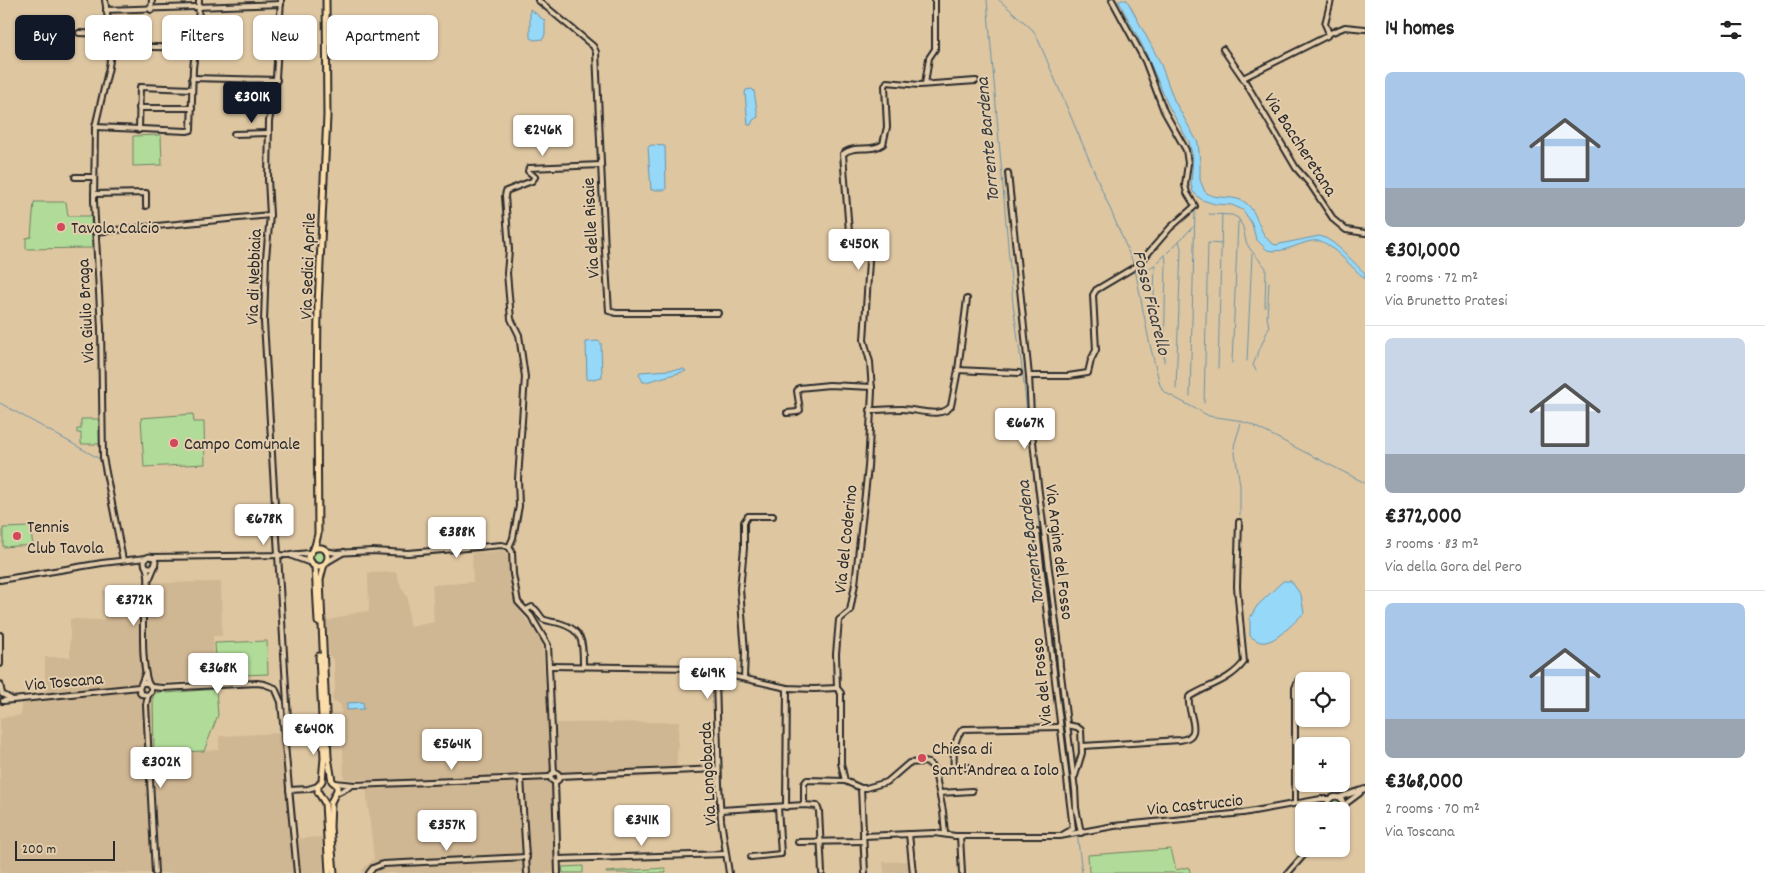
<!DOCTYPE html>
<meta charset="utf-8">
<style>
body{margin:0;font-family:Dekko,sans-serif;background:#f2f2f2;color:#222;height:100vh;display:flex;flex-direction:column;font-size:19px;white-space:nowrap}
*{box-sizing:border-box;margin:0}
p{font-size:16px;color:#767676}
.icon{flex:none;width:28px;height:28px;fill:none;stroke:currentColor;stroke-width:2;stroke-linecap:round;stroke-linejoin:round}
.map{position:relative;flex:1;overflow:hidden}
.details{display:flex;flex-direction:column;background:#fff;width:400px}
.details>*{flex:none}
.hud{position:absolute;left:15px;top:15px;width:475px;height:45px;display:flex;gap:10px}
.buttons{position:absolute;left:1295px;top:672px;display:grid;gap:10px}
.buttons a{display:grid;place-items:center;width:55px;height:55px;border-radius:8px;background:#fff;box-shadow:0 1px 4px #0004;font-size:25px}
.scale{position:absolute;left:15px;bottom:12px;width:100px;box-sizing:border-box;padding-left:5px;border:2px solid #2b2b2b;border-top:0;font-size:14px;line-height:18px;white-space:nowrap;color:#2b2b2b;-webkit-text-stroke:4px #e3cdac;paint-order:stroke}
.price{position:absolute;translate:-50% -42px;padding:0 11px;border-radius:5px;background:#fff;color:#222;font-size:16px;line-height:32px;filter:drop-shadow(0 1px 2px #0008)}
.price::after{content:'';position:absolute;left:50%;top:30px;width:15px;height:11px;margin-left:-8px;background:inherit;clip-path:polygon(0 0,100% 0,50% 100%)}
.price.on{background:#111827;color:#fff}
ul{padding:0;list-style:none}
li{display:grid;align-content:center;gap:10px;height:265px;padding:0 20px}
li+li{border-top:1px solid #e0e0e0}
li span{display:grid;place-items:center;height:155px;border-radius:8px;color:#555}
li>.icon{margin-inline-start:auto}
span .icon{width:90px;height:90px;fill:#fffc;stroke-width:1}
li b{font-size:21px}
h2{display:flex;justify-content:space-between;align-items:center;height:60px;padding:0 20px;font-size:21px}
.tag{padding:0 18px;border-radius:8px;background:#fff;box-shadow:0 1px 4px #0004;font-size:18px;line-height:45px}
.tag.on{background:#111827;color:#fff}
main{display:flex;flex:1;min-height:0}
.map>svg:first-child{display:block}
.built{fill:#d0b793}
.green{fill:#b0db98;stroke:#6e8362}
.water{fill:#96d8f8;stroke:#6b93a6}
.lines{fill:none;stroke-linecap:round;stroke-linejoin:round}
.stream{stroke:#6b93a6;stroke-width:1}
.minor-casing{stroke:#2b2b2b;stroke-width:8}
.major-casing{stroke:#2b2b2b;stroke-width:9}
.minor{stroke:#e3cdac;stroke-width:4}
.major{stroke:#faddab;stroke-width:5}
.poi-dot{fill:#d1495b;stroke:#e3cdac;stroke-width:2}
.labels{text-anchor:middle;stroke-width:4;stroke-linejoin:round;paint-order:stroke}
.street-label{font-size:18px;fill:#2b2b2b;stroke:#e3cdac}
.poi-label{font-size:18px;fill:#2b2b2b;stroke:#e3cdac;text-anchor:start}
.water-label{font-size:19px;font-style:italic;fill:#363c40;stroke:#e3cdac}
</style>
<main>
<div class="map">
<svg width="1365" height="873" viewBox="0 0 1365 873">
<rect width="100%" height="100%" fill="#dec6a1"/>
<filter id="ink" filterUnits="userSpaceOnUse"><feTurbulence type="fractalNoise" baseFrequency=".02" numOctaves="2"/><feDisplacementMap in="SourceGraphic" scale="10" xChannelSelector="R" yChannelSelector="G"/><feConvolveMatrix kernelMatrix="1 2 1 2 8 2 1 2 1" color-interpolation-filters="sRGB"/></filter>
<g filter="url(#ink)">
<g class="built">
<path d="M503 550 508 557 511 583 516 605 542 641 549 723 679 722 676 776 559 781 562 873H362V870L374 859 365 779H344L341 706 337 702H333L332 696 335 690 334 661 329 655 327 621 359 612 369 611 368 573 396 572 402 589 408 598 409 627 434 622 432 585 473 582 472 554Z"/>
<path d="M221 582 222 636H213L215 680 154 683V753L219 750V736L281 733 291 839 322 837 324 873H0V718L21 715V702L45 701V657H70V619L104 620 103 591 141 590 153 583Z"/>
<path d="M909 861 910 873H884L883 862Z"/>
</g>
<g class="green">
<path d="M161 135 162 165 133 166V136Z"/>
<path d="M34 202H66L68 216H91L92 248 26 249V238L31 237Z"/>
<path d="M193 414 194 422H204L205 464 144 467 141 418Z"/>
<path d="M81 419H100V444H81V433H77V429H81Z"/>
<path d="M30 527 33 545 3 547V528Z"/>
<circle cx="318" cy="557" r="8"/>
<path d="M267 641 268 674 217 676 215 643Z"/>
<path d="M216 689 218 715 204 751 154 753 153 696 156 693 164 691 166 693Z"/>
<circle cx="1336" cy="804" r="6"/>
<path d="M1171 849 1176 870 1189 867 1190 873H1089L1088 855Z"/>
<path d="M583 866V873H563L562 867Z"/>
<path d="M665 868 666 873H606V872Z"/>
</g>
<g class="water">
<path d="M1118 0H1127L1160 62 1174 100 1198 143 1200 162V180L1205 192C1217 201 1235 194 1246 203 1260 214 1258 237 1275 245L1319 236C1335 239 1352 262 1365 273V279C1356 271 1330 243 1320 241 1304 238 1286 255 1267 250L1256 239 1252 224 1243 210 1232 205 1215 204 1202 200 1193 192 1191 184 1193 158 1189 142 1169 107 1145 51Z"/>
<path d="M530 9 545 21V34L543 39 534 40 530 38Z"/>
<path d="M752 89 754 91 758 117 753 120 751 125H748L745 93 746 90Z"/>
<path d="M651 145 665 146 666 190H651L648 147Z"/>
<path d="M598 341 601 343 602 377 587 380 586 342Z"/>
<path d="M684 369 686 371 646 382H643L639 374 640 372Z"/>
<path d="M1283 581H1291L1301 595 1304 613C1295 621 1274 645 1261 642 1258 642 1253 638 1250 636V618L1257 606Z"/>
<path d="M363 702 364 709 347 710V703Z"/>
</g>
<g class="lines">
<g class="stream">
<path d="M987 0 1013 304 1023 375 1038 516 1082 873"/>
<path d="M999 0 1033 30 1037 37 1134 265"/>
<path d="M1209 214 1232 215 1238 218 1243 227 1246 242 1250 249 1266 268 1265 307"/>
<path d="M1135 269 1149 341 1160 385 1164 392 1209 416 1237 420 1250 424 1365 483"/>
<path d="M1146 270 1156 264 1193 227"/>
<path d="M1153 320 1155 265"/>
<path d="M1247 361 1252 254"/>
<path d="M1164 362 1166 262 1165 255"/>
<path d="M1232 363 1238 222 1240 221"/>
<path d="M1218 368 1222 214"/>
<path d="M1256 370 1253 365 1269 327 1267 317 1269 282"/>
<path d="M1176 389 1181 248 1179 241"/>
<path d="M1190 396 1195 209"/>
<path d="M0 403 100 459"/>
<path d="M1204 403 1208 243 1222 244"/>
<path d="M1240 515V485L1234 446 1241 423"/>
</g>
<g class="minor-casing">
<g id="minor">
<path d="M105 0 112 46 109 67 95 127 94 201 101 328 103 457 123 560"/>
<path d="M281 0 275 93 269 121 268 179 270 215 266 258 264 322 288 720 283 721"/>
<path d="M538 0 593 46 596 52 605 251 609 311 616 313H718"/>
<path d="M106 10 281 4"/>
<path d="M151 10 152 0"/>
<path d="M79 33 110 34"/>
<path d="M1328 34 1345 27 1365 29"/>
<path d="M112 46 195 48"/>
<path d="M1223 49 1243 78 1296 168 1310 184 1334 220 1346 230 1365 233"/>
<path d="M192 78 277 80"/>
<path d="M1243 78 1327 36 1328 31 1325 24 1331 0"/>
<path d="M925 84 929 58 935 49V0"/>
<path d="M139 108H192"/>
<path d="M95 127 187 131 191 130 193 68 198 28 199 0"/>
<path d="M139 130 140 87 192 89"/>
<path d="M234 134 269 133"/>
<path d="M1008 173 1029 376 1032 433 1038 485 1058 638 1060 666 1075 790"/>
<path d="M75 177H94"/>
<path d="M94 194 146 193V206"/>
<path d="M95 232 270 215"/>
<path d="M958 370 967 299"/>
<path d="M1029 376H1068L1088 373 1091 360 1096 350 1093 295 1096 290 1138 265 1170 228 1195 206 1187 193 1185 185 1188 163 1186 150 1164 111 1145 61 1112 0"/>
<path d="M870 410C881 410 892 409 902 409 916 409 942 419 951 406L958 370 1019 373"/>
<path d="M787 413 797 412 800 410 797 391 799 388 829 385 872 387"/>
<path d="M1037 532 1073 829 1064 834"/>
<path d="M509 547 513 538 519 506 518 479 525 377 519 335 511 319 507 273 509 250 505 196 506 191 532 181 535 177 528 171 529 168 601 165"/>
<path d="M326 551 336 553 372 551 408 553 502 545 509 547 512 552 513 574 518 602 531 616 548 645 554 773"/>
<path d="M292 556 311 563"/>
<circle cx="150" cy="562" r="5.5"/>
<path d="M151 557 290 555 309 553"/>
<path d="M327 562 344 552"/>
<path d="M145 565C153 579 144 601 143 616 143 637 142 663 148 683"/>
<path d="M0 580 102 563 146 558"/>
<path d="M149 580 155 566"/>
<path d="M526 610 532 607C538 610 539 615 543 619 547 621 554 622 559 623 584 630 583 643 583 666"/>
<path d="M0 635V664"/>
<path d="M550 666 696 668 787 688 814 689 837 688"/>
<path d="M719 674 716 680 719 784 721 820 729 873"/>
<path d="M744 678 745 652 740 589 744 548V522L748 516H773"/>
<path d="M143 683H148L151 687V692L148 695 141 694 139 689 145 674"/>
<path d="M0 684 2 694 11 699"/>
<path d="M151 687 163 688 257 683 264 684 275 688 281 702 297 873"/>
<path d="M837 688 836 654 839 620 850 611 855 584 868 467 872 391 870 362 864 340 869 261 868 255 854 251 850 245 843 154C854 144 871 153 883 144L887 127 885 86 887 82 919 85 976 81"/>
<path d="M837 688 841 693V763L845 781"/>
<path d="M148 695 146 705 155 873"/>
<path d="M3 701 139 687"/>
<path d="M1067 725 1077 727 1081 730 1082 753 1075 776"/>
<path d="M1083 746 1180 740C1206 737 1186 713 1189 697 1208 685 1230 681 1244 662L1237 587 1239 522"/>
<path d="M954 770C953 757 953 739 963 729L1060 727"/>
<circle cx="555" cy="777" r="4.5"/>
<path d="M935 773 969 767"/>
<path d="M559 776 718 769"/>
<path d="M521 778 527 873"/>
<path d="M555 782 558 873"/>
<path d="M334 783 355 785 550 777"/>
<path d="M861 788 865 873"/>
<path d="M1075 788 1076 808 1081 833"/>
<path d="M289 790 308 789 318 786"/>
<path d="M337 793 353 785"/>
<path d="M940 793 972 791"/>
<path d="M1340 797 1365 789"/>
<path d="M1295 803V688L1298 681"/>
<path d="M804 805V784L807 780 845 781 861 788H866L887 782 909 763 922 762 929 763 933 768 936 777 943 811 945 834"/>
<path d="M1344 805 1360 793"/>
<path d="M786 807 787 688"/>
<path d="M721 810 804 805 817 806 819 811 822 873"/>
<path d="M1331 811 1327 804C1331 793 1344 795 1344 807L1341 811"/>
<path d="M909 834 913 873"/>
<path d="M863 836 935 833 955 836H1060L1114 826 1243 813 1321 799H1330"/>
<path d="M960 836 962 873"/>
<path d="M798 842 863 841"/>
<path d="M751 857 781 854 778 807"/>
<path d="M558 859 726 854"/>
<path d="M369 873 373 868 383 864 527 857"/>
<path d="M1288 873 1309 849"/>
</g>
</g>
<g class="major-casing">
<g id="major">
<path d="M313 549C320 546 328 548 328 557 328 561 324 564 323 568 322 571 321 576 320 580L328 757 332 781 337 785V790L331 802 330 827 334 873"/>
<path d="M315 566 318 622"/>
<path d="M323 566 319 567 313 565 308 557 315 546 318 534 317 405 318 306 327 116 326 0"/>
<path d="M319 656 324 758 322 781 318 786V792L325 803 329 873"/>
</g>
</g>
<use href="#minor" class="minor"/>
<use href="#major" class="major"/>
</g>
</g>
<g class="poi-dot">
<circle cx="61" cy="227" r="5"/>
<circle cx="174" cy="443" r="5"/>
<circle cx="17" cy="536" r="5"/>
<circle cx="922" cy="758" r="5"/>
</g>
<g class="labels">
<g class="street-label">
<text transform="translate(1301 144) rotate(57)" y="6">Via Baccheretana</text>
<text transform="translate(590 228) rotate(-93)" y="6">Via delle Risaie</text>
<text transform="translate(307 266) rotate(-88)" y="6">Via Sedici Aprile</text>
<text transform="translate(253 277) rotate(-88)" y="6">Via di Nebbiaia</text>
<text transform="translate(85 311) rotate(-93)" y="6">Via Giulio Braga</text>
<text transform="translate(845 539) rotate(-84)" y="6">Via del Coderino</text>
<text transform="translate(1060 552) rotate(83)" y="6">Via Argine del Fosso</text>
<text transform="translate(64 681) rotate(-5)" y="6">Via Toscana</text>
<text transform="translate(1041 682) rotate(-96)" y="6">Via del Fosso</text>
<text transform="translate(707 774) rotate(-93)" y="6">Via Longobarda</text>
<text transform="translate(1195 804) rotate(-6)" y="6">Via Castruccio</text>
</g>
<g class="poi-label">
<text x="71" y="233">Tavola Calcio</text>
<text x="184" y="449">Campo Comunale</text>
<text x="27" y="532">Tennis<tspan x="27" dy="21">Club Tavola</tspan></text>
<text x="932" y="754">Chiesa di<tspan x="932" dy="21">Sant'Andrea a Iolo</tspan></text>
</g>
<g class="water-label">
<text transform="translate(986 140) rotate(-95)" y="7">Torrente Bardena</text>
<text transform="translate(1153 302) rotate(76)" y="7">Fosso Ficarello</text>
<text transform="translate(1029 543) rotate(-97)" y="7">Torrente Bardena</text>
</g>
</g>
</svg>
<div class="buttons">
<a><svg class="icon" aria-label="locate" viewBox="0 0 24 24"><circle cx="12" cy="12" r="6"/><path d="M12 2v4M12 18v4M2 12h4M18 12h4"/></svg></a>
<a>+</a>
<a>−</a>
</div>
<div class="scale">200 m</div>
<b class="price on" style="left:252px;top:124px">€301K</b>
<b class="price" style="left:543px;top:157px">€246K</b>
<b class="price" style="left:859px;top:271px">€450K</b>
<b class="price" style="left:1025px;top:450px">€667K</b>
<b class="price" style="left:264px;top:546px">€678K</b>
<b class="price" style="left:457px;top:559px">€388K</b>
<b class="price" style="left:134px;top:627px">€372K</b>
<b class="price" style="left:218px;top:695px">€368K</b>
<b class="price" style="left:708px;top:700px">€619K</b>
<b class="price" style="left:314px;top:756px">€640K</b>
<b class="price" style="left:452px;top:771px">€564K</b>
<b class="price" style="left:161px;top:789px">€302K</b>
<b class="price" style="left:642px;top:847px">€341K</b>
<b class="price" style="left:447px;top:852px">€357K</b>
<div class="hud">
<a class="tag on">Buy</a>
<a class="tag">Rent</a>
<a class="tag">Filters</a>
<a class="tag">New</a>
<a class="tag">Apartment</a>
</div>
</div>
<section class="details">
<h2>14 homes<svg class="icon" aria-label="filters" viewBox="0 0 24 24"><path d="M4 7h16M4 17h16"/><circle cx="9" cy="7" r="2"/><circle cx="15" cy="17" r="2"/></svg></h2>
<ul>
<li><span style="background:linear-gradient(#a9c7e8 75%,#9aa5b1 0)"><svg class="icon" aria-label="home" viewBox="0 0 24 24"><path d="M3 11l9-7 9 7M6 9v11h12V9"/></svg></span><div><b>€301,000</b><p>2 rooms · 72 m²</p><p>Via Brunetto Pratesi</p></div></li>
<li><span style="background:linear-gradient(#c9d6e8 75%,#9aa5b1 0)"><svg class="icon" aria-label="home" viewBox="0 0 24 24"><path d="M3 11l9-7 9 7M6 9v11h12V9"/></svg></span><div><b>€372,000</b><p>3 rooms · 83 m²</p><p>Via della Gora del Pero</p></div></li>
<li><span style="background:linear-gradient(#a9c7e8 75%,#9aa5b1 0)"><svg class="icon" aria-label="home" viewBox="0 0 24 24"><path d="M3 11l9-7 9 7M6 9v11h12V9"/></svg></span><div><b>€368,000</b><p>2 rooms · 70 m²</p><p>Via Toscana</p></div></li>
</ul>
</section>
</main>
